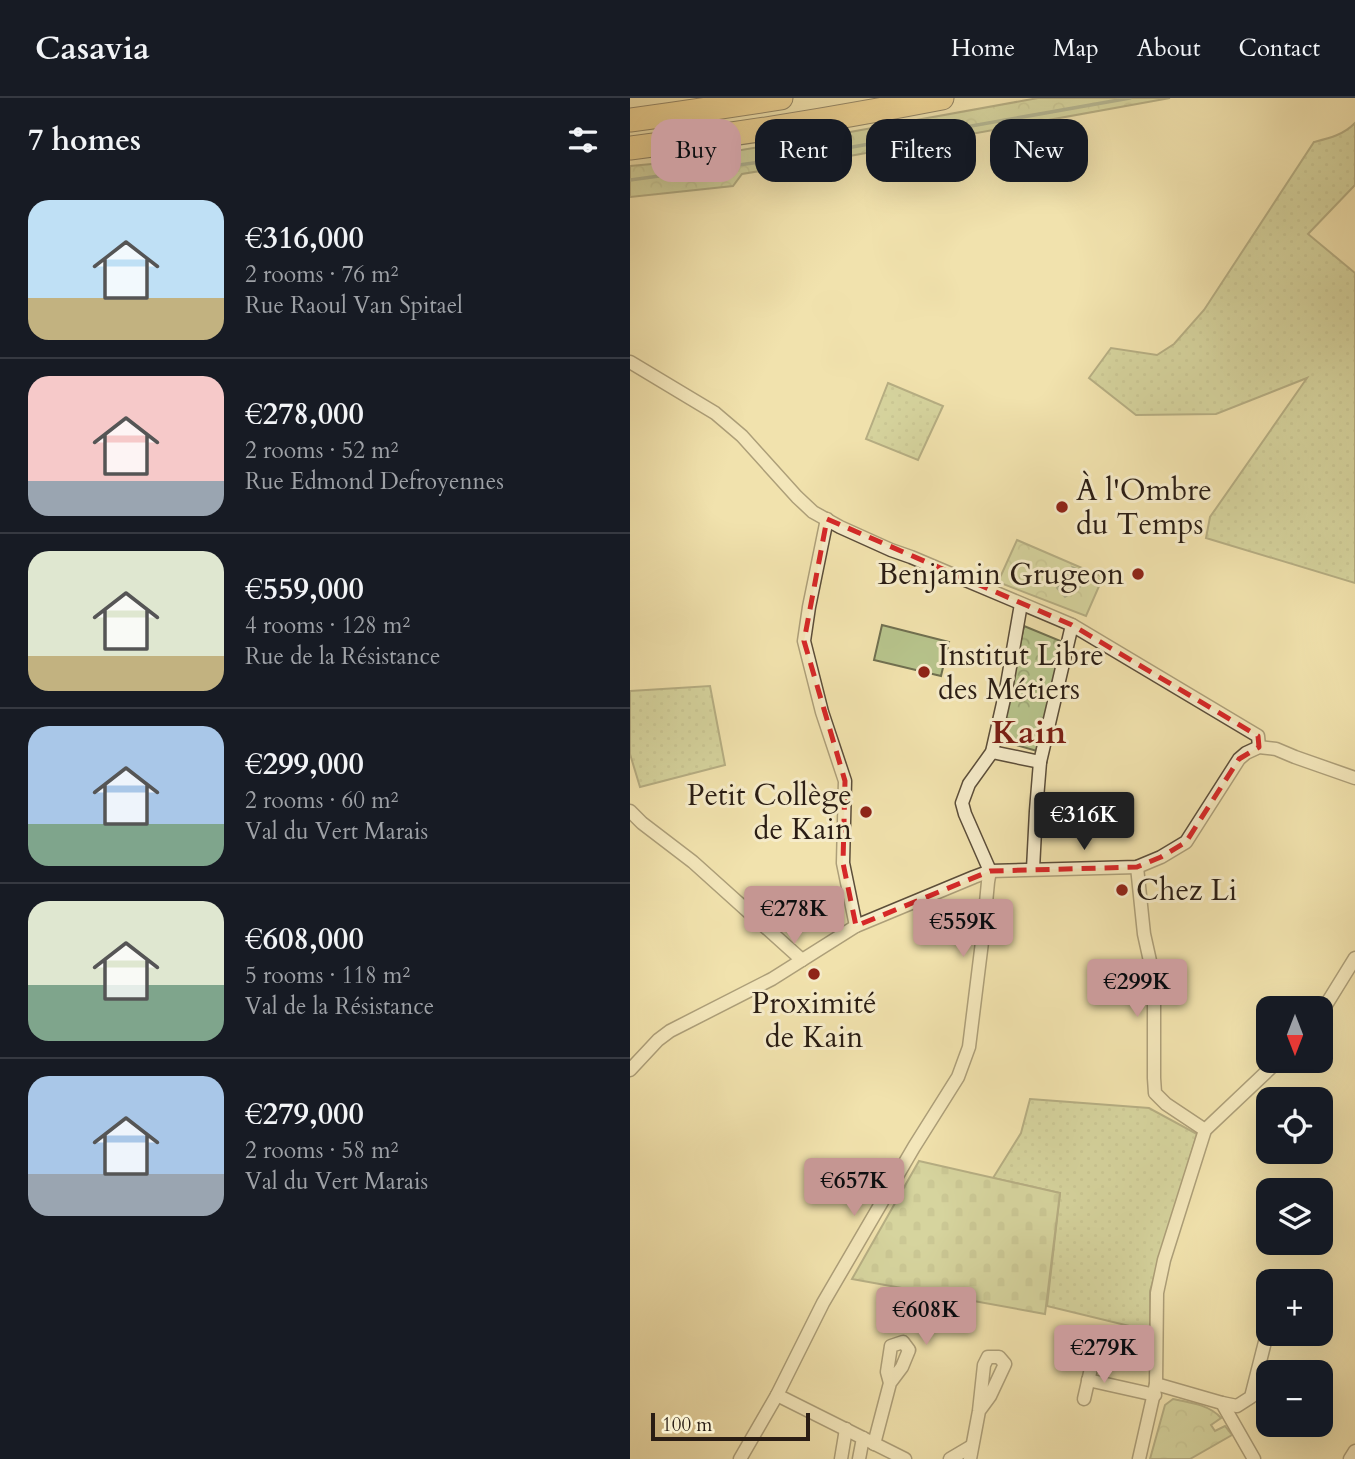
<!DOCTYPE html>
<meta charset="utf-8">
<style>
body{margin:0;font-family:Cardo,serif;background:#20242c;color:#f1f3f6;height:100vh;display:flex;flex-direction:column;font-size:26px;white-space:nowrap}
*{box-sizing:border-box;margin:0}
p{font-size:23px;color:#9ea1a6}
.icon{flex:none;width:38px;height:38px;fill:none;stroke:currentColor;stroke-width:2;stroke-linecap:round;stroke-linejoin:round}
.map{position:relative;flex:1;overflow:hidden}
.sheet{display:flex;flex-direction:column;background:#171b24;width:630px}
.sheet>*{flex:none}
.top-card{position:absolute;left:21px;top:21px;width:598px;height:63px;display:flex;gap:14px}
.needle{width:46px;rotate:180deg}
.controls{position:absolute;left:626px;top:898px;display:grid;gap:14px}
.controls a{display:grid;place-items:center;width:77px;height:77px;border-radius:14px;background:#171b24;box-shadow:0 7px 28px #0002;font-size:35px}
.scale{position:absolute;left:21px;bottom:18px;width:159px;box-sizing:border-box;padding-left:7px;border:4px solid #2a1d14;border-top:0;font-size:19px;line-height:24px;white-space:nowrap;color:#2a1d14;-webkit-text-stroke:5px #f6ecca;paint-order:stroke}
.price{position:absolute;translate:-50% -60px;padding:0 16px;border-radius:7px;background:#c59692;color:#111;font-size:23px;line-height:46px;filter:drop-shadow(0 2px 4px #0008)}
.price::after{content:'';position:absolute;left:50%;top:42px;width:21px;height:16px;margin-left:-10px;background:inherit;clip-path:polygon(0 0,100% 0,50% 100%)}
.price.on{background:#222;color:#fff}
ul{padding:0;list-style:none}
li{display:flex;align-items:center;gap:21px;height:175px;padding:0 28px}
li+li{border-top:2px solid #363941}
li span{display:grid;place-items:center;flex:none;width:196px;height:140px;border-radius:21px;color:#555}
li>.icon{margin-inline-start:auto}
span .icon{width:84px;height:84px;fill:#fffc;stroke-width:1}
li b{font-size:30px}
h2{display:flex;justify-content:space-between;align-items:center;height:84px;padding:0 28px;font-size:30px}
.pill{padding:0 24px;border-radius:21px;background:#171b24;box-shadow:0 7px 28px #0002;font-size:24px;line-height:63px}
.pill.on{background:#c59692;color:#111}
header{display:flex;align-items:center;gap:42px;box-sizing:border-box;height:98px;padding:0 35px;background:#171b24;border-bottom:2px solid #363941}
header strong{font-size:33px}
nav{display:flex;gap:38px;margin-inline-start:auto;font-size:24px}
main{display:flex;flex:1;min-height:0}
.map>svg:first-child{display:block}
.grass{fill:url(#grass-dots);stroke:#707050;stroke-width:2}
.forest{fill:url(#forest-crowns);stroke:#707050;stroke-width:2}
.cemetery{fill:url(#cemetery-stones);stroke:#707050;stroke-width:2}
.pitch{fill:#b7c48c;stroke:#707050;stroke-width:2}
.water{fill:url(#water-waves);stroke:#6e7e6d;stroke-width:2}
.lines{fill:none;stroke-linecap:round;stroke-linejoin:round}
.stream{stroke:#6e7e6d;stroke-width:3.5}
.street-casing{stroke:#5c4e3a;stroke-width:15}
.highway-casing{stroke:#2a1d14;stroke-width:25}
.street{stroke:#f6ecca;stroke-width:12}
.highway{stroke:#e8c176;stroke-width:23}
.marked{fill:none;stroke:#d62828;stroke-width:5;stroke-dasharray:14 9;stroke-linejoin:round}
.poi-dot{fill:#8f2418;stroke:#f6ecca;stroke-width:2.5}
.labels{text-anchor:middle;stroke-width:6;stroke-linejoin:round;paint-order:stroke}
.poi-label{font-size:30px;fill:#2a1d14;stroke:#f6ecca;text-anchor:start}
.quarter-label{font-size:33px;font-weight:bold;fill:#7a1f14;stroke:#f6ecca}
</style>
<header>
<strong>Casavia</strong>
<nav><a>Home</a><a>Map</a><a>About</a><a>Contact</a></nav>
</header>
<main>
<section class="sheet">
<h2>7 homes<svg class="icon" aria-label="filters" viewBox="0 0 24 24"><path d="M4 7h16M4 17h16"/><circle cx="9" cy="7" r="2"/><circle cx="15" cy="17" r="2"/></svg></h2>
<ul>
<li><span style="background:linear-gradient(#bfe0f5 70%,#c2b280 0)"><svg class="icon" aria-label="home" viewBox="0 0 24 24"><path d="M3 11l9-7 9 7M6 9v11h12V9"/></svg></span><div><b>€316,000</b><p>2 rooms · 76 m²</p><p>Rue Raoul Van Spitael</p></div></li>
<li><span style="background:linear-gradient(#f6c9c9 75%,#9aa5b1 0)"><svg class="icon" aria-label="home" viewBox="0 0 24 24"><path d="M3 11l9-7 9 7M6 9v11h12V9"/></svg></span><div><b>€278,000</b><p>2 rooms · 52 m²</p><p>Rue Edmond Defroyennes</p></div></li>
<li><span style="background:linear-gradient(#dfe7d0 75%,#c2b280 0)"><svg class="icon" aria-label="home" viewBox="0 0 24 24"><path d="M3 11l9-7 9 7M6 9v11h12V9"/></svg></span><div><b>€559,000</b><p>4 rooms · 128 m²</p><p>Rue de la Résistance</p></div></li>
<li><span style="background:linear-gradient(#a9c7e8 70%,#7fa58c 0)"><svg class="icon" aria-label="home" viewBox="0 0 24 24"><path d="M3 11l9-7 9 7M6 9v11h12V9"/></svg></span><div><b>€299,000</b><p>2 rooms · 60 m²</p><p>Val du Vert Marais</p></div></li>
<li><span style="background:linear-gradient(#dfe7d0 60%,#7fa58c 0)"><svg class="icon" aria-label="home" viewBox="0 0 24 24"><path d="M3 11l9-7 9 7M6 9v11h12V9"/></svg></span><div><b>€608,000</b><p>5 rooms · 118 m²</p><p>Val de la Résistance</p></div></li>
<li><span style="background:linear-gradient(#a9c7e8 70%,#9aa5b1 0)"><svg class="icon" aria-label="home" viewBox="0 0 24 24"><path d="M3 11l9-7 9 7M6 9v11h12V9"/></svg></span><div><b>€279,000</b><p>2 rooms · 58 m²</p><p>Val du Vert Marais</p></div></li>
</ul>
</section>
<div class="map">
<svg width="725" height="1361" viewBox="0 0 725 1361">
<defs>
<pattern id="grass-dots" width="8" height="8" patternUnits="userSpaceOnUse" patternTransform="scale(1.75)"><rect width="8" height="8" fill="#b7c48c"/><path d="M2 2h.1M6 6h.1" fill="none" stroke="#9ea878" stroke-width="1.8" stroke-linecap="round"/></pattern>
<pattern id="forest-crowns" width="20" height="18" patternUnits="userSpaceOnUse" patternTransform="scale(1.75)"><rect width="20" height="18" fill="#b7c48c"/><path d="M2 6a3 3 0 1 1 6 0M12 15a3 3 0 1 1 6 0" fill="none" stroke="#9ea878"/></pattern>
<pattern id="cemetery-stones" width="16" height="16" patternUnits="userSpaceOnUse" patternTransform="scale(1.75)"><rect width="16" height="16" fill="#b7c48c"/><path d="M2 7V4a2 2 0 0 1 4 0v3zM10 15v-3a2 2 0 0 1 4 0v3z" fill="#9ea878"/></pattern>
<pattern id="water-waves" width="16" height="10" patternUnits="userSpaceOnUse" patternTransform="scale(1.75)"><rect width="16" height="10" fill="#9bbea8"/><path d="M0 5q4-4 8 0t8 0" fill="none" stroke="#7f9a88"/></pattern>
</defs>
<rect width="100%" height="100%" fill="#f1e2ad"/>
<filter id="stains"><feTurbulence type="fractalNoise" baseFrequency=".00286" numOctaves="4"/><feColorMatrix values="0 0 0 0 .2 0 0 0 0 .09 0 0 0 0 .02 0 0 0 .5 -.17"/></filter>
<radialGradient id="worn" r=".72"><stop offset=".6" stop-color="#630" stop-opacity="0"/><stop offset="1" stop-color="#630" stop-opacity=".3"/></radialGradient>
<g class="grass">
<path d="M725 25V87L678 136 725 175V485L576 440 580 419 677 280 586 316 506 317 459 280 481 250 527 257 544 246 574 212 684 44C700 40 713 37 725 25Z"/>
<path d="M258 285 313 308 288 362 236 341Z"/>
<path d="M80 588 95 667 10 689 0 656V593Z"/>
<path d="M400 1001 519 1010 567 1036 520 1193V1233L417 1208 430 1095 363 1080 391 1035Z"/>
</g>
<g class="forest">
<path d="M408 0H540L203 61 112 76 103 88 0 99V68L33 65 209 36Z"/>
<path d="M387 442 473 479 456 518 368 484Z"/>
<path d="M394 528 433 544 407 653 369 642Z"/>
<path d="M543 1301C559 1304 580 1307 591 1320L581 1327 585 1333 595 1328 602 1337 560 1361H520L535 1307Z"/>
</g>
<path class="cemetery" d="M289 1063 430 1095 415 1216 222 1181Z"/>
<path class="pitch" d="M252 527 319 544 311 578 244 562Z"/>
<path class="water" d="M442 469 463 478C459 484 443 493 435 499L427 490Z"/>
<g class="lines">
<path class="stream" d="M0 82 160 60 500 0"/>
<g class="street-casing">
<g id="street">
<path d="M0 264 85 315 112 338 167 399 183 414 210 429 261 452 281 459 442 527 628 638 629 649"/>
<path d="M197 421 179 509 174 543 192 614 215 683 213 765 226 828"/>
<path d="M362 654 410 664"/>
<path d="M0 713 12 725 63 764 172 862"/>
<path d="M507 769 514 836 524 881V980L525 995 536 1006 575 1032"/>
<path d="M403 771 406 713 410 664 442 527"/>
<path d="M360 773 335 716 332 705 339 686 362 654 376 592 391 506"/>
<path d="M691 915 725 860"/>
<path d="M0 972 28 942 40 933 142 881 226 828 344 779 360 773 507 769 531 759 556 744 609 661 616 655 629 649 646 651 665 659 725 680"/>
<path d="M458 1282 525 1297"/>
<path d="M526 1286 592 1305 624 1361"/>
<path d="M147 1297 275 1361"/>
<path d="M454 1301 462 1266"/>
<path d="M592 1305 607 1308 621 1299 639 1228"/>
<path d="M244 1346 260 1285 272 1269 279 1252 273 1244 261 1248 257 1274 260 1285"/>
<path d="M110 1361 147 1297 193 1205 284 1049 328 979 339 949 353 836 358 784 360 773"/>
<path d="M211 1361 216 1331"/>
<path d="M229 1361 233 1340"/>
<path d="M320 1361 342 1348"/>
<path d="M340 1361 349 1313 354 1267 358 1259H369L375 1266 360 1298 349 1313"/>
<path d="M509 1361 526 1286 527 1195 534 1162 575 1032 649 962"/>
<path d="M720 1361 725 1353"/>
</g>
</g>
<g class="highway-casing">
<g id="highway">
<path d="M0 22 44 16 151 0"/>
<path d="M0 50C105 37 209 20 312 0"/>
</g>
</g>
<use href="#street" class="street"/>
<use href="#highway" class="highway"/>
</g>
<path d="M0 0H725V1361H0ZM197 421 442 527 628 638 629 649 609 661 556 744 531 759 507 769 360 773 226 828 213 765 215 683 174 543Z" fill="#f1e2ad" fill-opacity=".55" fill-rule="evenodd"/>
<path class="marked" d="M197 421 442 527 628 638 629 649 609 661 556 744 531 759 507 769 360 773 226 828 213 765 215 683 174 543Z"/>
<g class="poi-dot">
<circle cx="432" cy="409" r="7"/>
<circle cx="508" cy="476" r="7"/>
<circle cx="294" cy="574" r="7"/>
<circle cx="236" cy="714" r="7"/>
<circle cx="492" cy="792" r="7"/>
<circle cx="184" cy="876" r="7"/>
</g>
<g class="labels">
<g class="poi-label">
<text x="446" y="402">À l'Ombre<tspan x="446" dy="34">du Temps</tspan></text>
<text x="494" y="486" text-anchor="end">Benjamin Grugeon</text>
<text x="308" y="567">Institut Libre<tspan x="308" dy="34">des Métiers</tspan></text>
<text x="222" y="707" text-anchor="end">Petit Collège<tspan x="222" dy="34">de Kain</tspan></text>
<text x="506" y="802">Chez Li</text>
<text x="184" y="915" text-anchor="middle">Proximité<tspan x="184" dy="34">de Kain</tspan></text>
</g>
<g class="quarter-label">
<text x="399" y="645">Kain</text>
</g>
</g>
<rect width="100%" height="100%" filter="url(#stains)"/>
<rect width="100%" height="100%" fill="url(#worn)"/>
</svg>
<div class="controls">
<a><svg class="needle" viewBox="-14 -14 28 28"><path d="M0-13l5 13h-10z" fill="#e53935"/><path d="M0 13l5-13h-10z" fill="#9ea1a6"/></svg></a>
<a><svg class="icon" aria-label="locate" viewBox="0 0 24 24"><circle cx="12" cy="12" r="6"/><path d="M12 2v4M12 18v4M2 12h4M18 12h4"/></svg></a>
<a><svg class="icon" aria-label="layers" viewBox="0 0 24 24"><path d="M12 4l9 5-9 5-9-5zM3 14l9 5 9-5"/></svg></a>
<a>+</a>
<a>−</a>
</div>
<div class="scale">100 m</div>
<b class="price on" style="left:454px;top:754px">€316K</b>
<b class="price" style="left:164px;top:848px">€278K</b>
<b class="price" style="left:333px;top:861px">€559K</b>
<b class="price" style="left:507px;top:921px">€299K</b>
<b class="price" style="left:224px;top:1120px">€657K</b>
<b class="price" style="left:296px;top:1249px">€608K</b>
<b class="price" style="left:474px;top:1287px">€279K</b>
<div class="top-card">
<a class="pill on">Buy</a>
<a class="pill">Rent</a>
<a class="pill">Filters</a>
<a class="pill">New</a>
</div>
</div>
</main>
